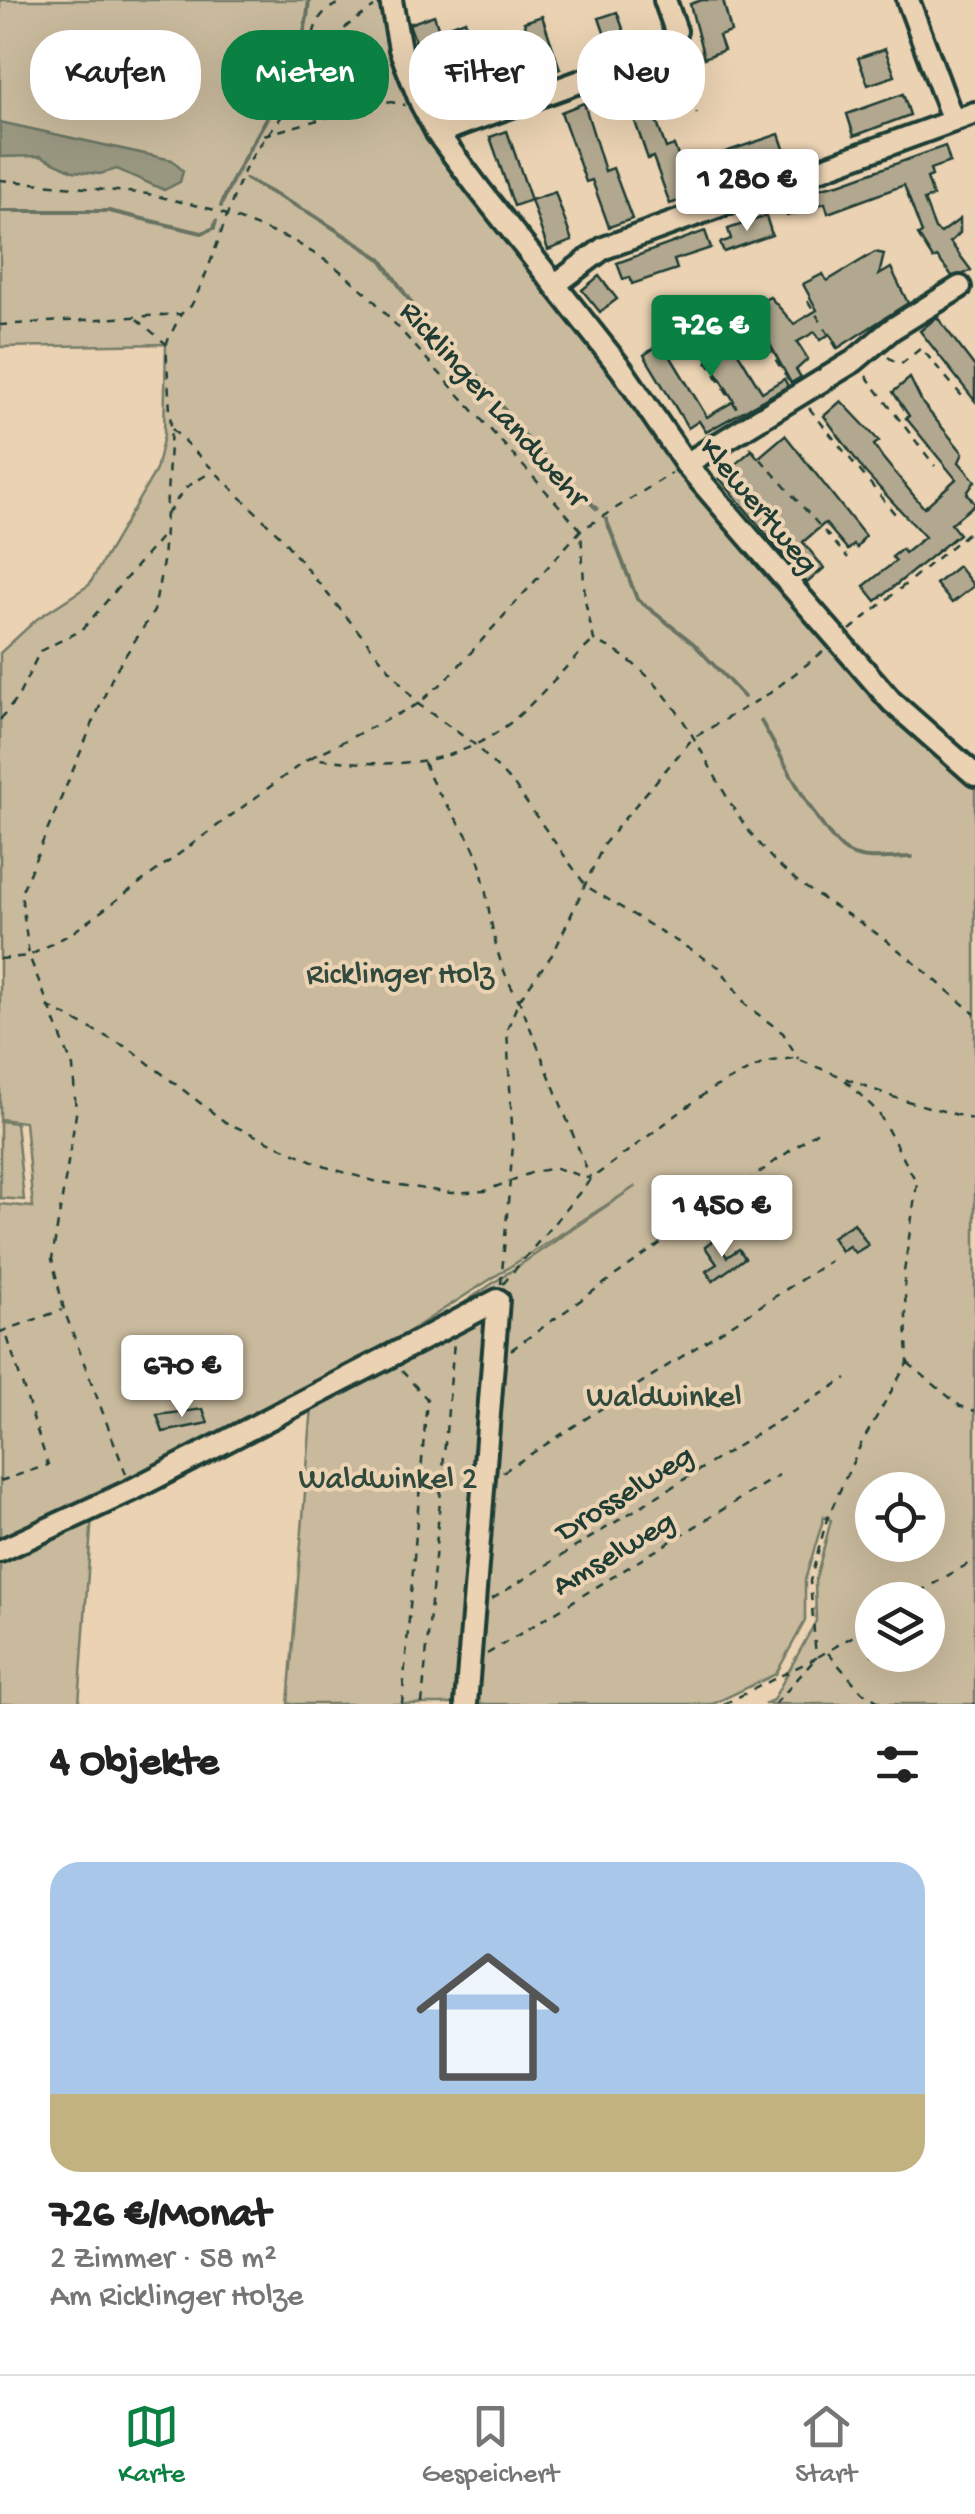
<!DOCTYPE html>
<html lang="de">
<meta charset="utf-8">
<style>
body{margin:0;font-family:"Gochi Hand",sans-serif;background:#f6f6f6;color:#222;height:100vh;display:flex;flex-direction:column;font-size:38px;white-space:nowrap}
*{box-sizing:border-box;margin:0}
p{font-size:32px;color:#767676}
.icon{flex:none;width:55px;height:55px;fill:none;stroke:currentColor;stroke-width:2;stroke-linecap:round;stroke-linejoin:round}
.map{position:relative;height:1704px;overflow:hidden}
.panel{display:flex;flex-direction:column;background:#fff;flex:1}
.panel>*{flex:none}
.guide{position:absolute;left:30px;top:30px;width:915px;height:90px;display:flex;gap:20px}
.tools{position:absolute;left:855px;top:1472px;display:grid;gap:20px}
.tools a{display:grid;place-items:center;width:90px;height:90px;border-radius:50%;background:#fff;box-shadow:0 10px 40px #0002;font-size:50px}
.price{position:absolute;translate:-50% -85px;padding:0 22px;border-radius:10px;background:#fff;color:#222;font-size:32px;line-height:65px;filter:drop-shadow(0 2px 5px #0008)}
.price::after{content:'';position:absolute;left:50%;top:60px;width:30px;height:22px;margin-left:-15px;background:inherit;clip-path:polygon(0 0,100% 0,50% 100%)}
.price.on{background:#0b8043;color:#fff}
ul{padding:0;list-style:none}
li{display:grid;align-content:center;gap:20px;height:530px;padding:0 50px}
li span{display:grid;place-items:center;height:310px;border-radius:30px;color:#555}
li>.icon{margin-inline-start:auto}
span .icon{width:180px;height:180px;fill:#fffc;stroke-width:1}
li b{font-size:42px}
h2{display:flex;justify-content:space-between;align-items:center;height:120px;padding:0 50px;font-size:42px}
.tag{padding:0 35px;border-radius:40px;background:#fff;box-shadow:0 10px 40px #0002;font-size:35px;line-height:90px}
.tag.on{background:#0b8043;color:#fff}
.menu{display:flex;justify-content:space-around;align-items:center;height:140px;border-top:2px solid #e0e0e0;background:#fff;font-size:28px;color:#767676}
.menu a{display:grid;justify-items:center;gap:5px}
.menu .on{color:#0b8043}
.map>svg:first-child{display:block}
.green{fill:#c9ba9d;stroke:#747c68;stroke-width:2.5;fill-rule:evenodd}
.water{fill:#999780;stroke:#687362;stroke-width:2.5}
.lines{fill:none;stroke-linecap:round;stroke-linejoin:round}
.stream{stroke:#687362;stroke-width:4}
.building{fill:#b2a88f;stroke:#1f3d34;stroke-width:2.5}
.minor-casing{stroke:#1f3d34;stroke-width:28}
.path{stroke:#1f3d34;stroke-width:2.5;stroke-dasharray:8 8;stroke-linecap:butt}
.minor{stroke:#ead2b2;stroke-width:20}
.labels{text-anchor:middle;stroke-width:8;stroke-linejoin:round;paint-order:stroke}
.street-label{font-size:32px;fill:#1f3d34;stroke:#ead2b2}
.park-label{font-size:32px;fill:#304a3e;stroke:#ead2b2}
</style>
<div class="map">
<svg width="975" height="1704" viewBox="0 0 975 1704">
<rect width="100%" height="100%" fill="#ead2b2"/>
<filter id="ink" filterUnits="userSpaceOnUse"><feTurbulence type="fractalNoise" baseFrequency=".01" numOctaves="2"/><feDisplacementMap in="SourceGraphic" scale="20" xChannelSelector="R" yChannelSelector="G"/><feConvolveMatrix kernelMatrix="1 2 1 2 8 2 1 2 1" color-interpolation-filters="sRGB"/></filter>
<g filter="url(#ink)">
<g class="green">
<path d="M0 0H383L396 64 684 469 975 780V1704H764L773 1700 816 1621 815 1582 831 1520 824 1517 805 1580V1621L776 1674 713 1704H288L312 1406 636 1186 352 1368 0 1541V1204L33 1207 25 1122 0 1119V653L37 619 89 585 156 470 164 435 166 344 0 347ZM872 1490H928V1545H872ZM872 1600H928V1655H872Z"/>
<path d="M0 1121 16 1123 24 1200 0 1198Z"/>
<path d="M92 1514 79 1704H0V1558Z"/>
</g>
<path class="water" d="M0 122 172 160 183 171 180 182 164 190 117 169 100 174 73 171 41 156 0 157Z"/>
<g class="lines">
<g class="stream">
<path d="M246 179 313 215 381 259 445 352 476 373 533 446 597 509"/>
<path d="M221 206C249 135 304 79 309 0"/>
<path d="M0 211H109L202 233 214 228 216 221"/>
<path d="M606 519 637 599 693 643 744 697"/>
<path d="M761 721C777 748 823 841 849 853 867 862 891 857 912 857"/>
</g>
</g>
<g class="building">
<path d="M702 0H723L731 32 719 36 724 50 704 58 690 4Z"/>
<path d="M617 12 666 148 674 145 693 196 670 204 653 157 648 159 599 18Z"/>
<path d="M434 15 439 30 465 20 494 98 484 102 482 95 441 111 409 24Z"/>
<path d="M542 16 560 69 542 75 524 22Z"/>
<path d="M885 49 895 76 868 85 858 58Z"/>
<path d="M903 94 910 115 854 136 847 114Z"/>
<path d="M584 103 605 171 613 168 632 219 609 227 592 180 586 182 561 112Z"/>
<path d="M507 131 531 200 514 206 490 137Z"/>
<path d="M779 134 789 163 732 182 722 153Z"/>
<path d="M945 146 950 162 930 169 932 176 927 178 933 196 924 200 935 229 941 233 960 219V233L950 242 971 270 964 274 952 276 937 257 933 259 918 235 922 233 904 185 828 213 825 203 787 216 781 198 842 183Z"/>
<path d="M555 192 572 241 548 250 531 200Z"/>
<path d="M766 216 772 235 724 252 720 243 731 239 728 229Z"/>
<path d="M705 231 711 248 674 260 677 269 632 284 630 277 623 279 617 263Z"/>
<path d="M875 252 884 254 879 275 891 268 908 303 838 348 830 334 820 340 815 332 797 342 808 359 796 370 801 377 791 383 749 306 770 297 794 324 817 310 803 284 823 274 827 281Z"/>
<path d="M599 276 617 299 600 312 582 290Z"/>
<path d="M937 317 975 367V401L920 331Z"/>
<path d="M718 320 762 392 784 379 788 386 706 432 699 421 688 428 644 355 656 347 660 352 666 349 707 417 734 401 697 340 701 338 697 332Z"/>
<path d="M910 378 923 404 963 453 959 462 975 481 967 493 975 504 951 524 959 534 876 601 864 586 896 561 892 557 902 549 905 553 925 537 865 472 824 416 841 401 879 441 874 445 882 457 924 508 956 479 906 418 909 416 893 392Z"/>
<path d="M785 435 865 536 857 548 854 545 848 550 825 523 803 542 824 568 807 583 719 478 752 450 758 458Z"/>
<path d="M958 566 974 586 952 603 936 584Z"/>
<path d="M854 1223 868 1245 855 1253 849 1246 841 1251 832 1237Z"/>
<path d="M715 1239 727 1257 739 1249 745 1258 713 1281 706 1271 717 1264 705 1247Z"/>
<path d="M203 1409 208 1423 163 1432 157 1415Z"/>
</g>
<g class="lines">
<g class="minor-casing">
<g id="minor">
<path d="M391 0 400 49 421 103 437 133 479 189 622 370 686 464 745 533 892 702 975 775"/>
<path d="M665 0 676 31"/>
<path d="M908 0 953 121"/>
<path d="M437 133 598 75"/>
<path d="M556 284 604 248 975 113"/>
<path d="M686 464 854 361 892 329 960 287"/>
<path d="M0 1551 132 1490 498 1300 466 1704"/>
</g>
</g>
<g class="path">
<path d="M680 67 697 114"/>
<path d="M306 80 347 26 374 7"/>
<path d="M612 84 617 87 679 66 672 46"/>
<path d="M264 135 386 101 405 105"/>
<path d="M0 180 148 194 211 209 292 240 333 265 368 294 581 530 585 601 594 640C701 689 702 797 785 871 813 896 850 914 880 936 913 960 944 988 975 1014"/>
<path d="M808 301 838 350"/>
<path d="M137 319 165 343"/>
<path d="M750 319 789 381"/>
<path d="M0 325 181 314 191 306C213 264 224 219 242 176 257 141 285 118 302 86 321 49 298 13 350 0"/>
<path d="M698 347 740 413"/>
<path d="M888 357 900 365 921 348 962 396"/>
<path d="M866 376 935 466"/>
<path d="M809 408 895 514"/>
<path d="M172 429 280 536 418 704 474 744 514 785 586 886 719 967 747 1006 783 1033 799 1060"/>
<path d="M750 447 848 558"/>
<path d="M167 514 185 488 211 472"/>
<path d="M850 630 975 527"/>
<path d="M0 720 18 697 40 651 82 630 163 535"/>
<path d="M310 758 418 704 447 679 581 530 672 473"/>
<path d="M424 762C436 800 470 828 480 865 492 913 491 957 519 1000L590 1177"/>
<path d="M0 959 29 956 72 933 309 758C382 766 447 772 510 723 539 699 564 667 593 641"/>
<path d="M47 1006 130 1049 225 1122 326 1167 374 1181 451 1193 485 1191 533 1172 556 1168 591 1179"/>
<path d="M501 1284 513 1145 507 1030 519 1000 554 952 604 844 629 813 693 738 770 693 824 651"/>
<path d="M503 1284 591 1179 711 1089 766 1062 794 1058 893 1097 975 1120"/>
<path d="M0 1332 62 1310"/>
<path d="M511 1350 819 1130"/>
<path d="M908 1363 960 1406 975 1411"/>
<path d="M503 1472 830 1261"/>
<path d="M126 1474 64 1310 52 1259 76 1114 73 1067 29 956 21 893 114 673 154 611 163 562 171 428 166 344 181 314"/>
<path d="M0 1481 48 1465 5 1330"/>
<path d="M492 1599 847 1378"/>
<path d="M905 1600 975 1560"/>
<path d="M828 1653 862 1692 883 1704"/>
<path d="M487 1654 779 1475"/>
<path d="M402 1704 427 1399 402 1371"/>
<path d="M422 1704 454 1342"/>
<path d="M724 1704 816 1658 810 1581 827 1519 861 1444 908 1362 904 1272 917 1183 878 1112 844 1079"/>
<path d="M775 1704 816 1658 872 1625"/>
<path d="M974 1704 975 1703"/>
</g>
<use href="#minor" class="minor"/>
</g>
</g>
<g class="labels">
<g class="street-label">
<text transform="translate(496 402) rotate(48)" y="11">Ricklinger Landwehr</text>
<text transform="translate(761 504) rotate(50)" y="11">Klewertweg</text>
<text transform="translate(623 1491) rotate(-32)" y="11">Drosselweg</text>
<text transform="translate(612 1551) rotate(-31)" y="11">Amselweg</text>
</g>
<g class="park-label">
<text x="400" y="982">Ricklinger Holz</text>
<text x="664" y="1405">Waldwinkel</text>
<text x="388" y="1487">Waldwinkel 2</text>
</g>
</g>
</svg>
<div class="tools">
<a><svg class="icon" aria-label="locate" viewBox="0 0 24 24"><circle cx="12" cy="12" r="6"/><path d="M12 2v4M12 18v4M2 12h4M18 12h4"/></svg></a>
<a><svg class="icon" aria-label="layers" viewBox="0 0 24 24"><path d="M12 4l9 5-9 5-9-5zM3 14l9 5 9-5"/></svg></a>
</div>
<b class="price" style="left:747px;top:234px">1 280 €</b>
<b class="price on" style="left:711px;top:380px">726 €</b>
<b class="price" style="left:722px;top:1260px">1 450 €</b>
<b class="price" style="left:182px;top:1420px">670 €</b>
<div class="guide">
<a class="tag">Kaufen</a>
<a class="tag on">Mieten</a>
<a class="tag">Filter</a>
<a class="tag">Neu</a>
</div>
</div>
<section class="panel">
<h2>4 Objekte<svg class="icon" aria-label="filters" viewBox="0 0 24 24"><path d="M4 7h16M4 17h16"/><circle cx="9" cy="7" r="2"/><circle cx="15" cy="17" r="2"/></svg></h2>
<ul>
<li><span style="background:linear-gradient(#a9c7e8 75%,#c2b280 0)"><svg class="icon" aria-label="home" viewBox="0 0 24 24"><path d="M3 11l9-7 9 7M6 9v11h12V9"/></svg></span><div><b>726 €/Monat</b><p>2 Zimmer · 58 m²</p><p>Am Ricklinger Holze</p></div></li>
</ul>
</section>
<nav class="menu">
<a class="on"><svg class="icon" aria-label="map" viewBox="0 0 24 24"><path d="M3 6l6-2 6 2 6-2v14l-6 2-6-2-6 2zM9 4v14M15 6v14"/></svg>Karte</a>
<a><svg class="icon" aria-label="saved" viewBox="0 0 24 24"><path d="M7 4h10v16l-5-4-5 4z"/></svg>Gespeichert</a>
<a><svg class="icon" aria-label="home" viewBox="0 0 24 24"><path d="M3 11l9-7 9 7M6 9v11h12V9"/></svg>Start</a>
</nav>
